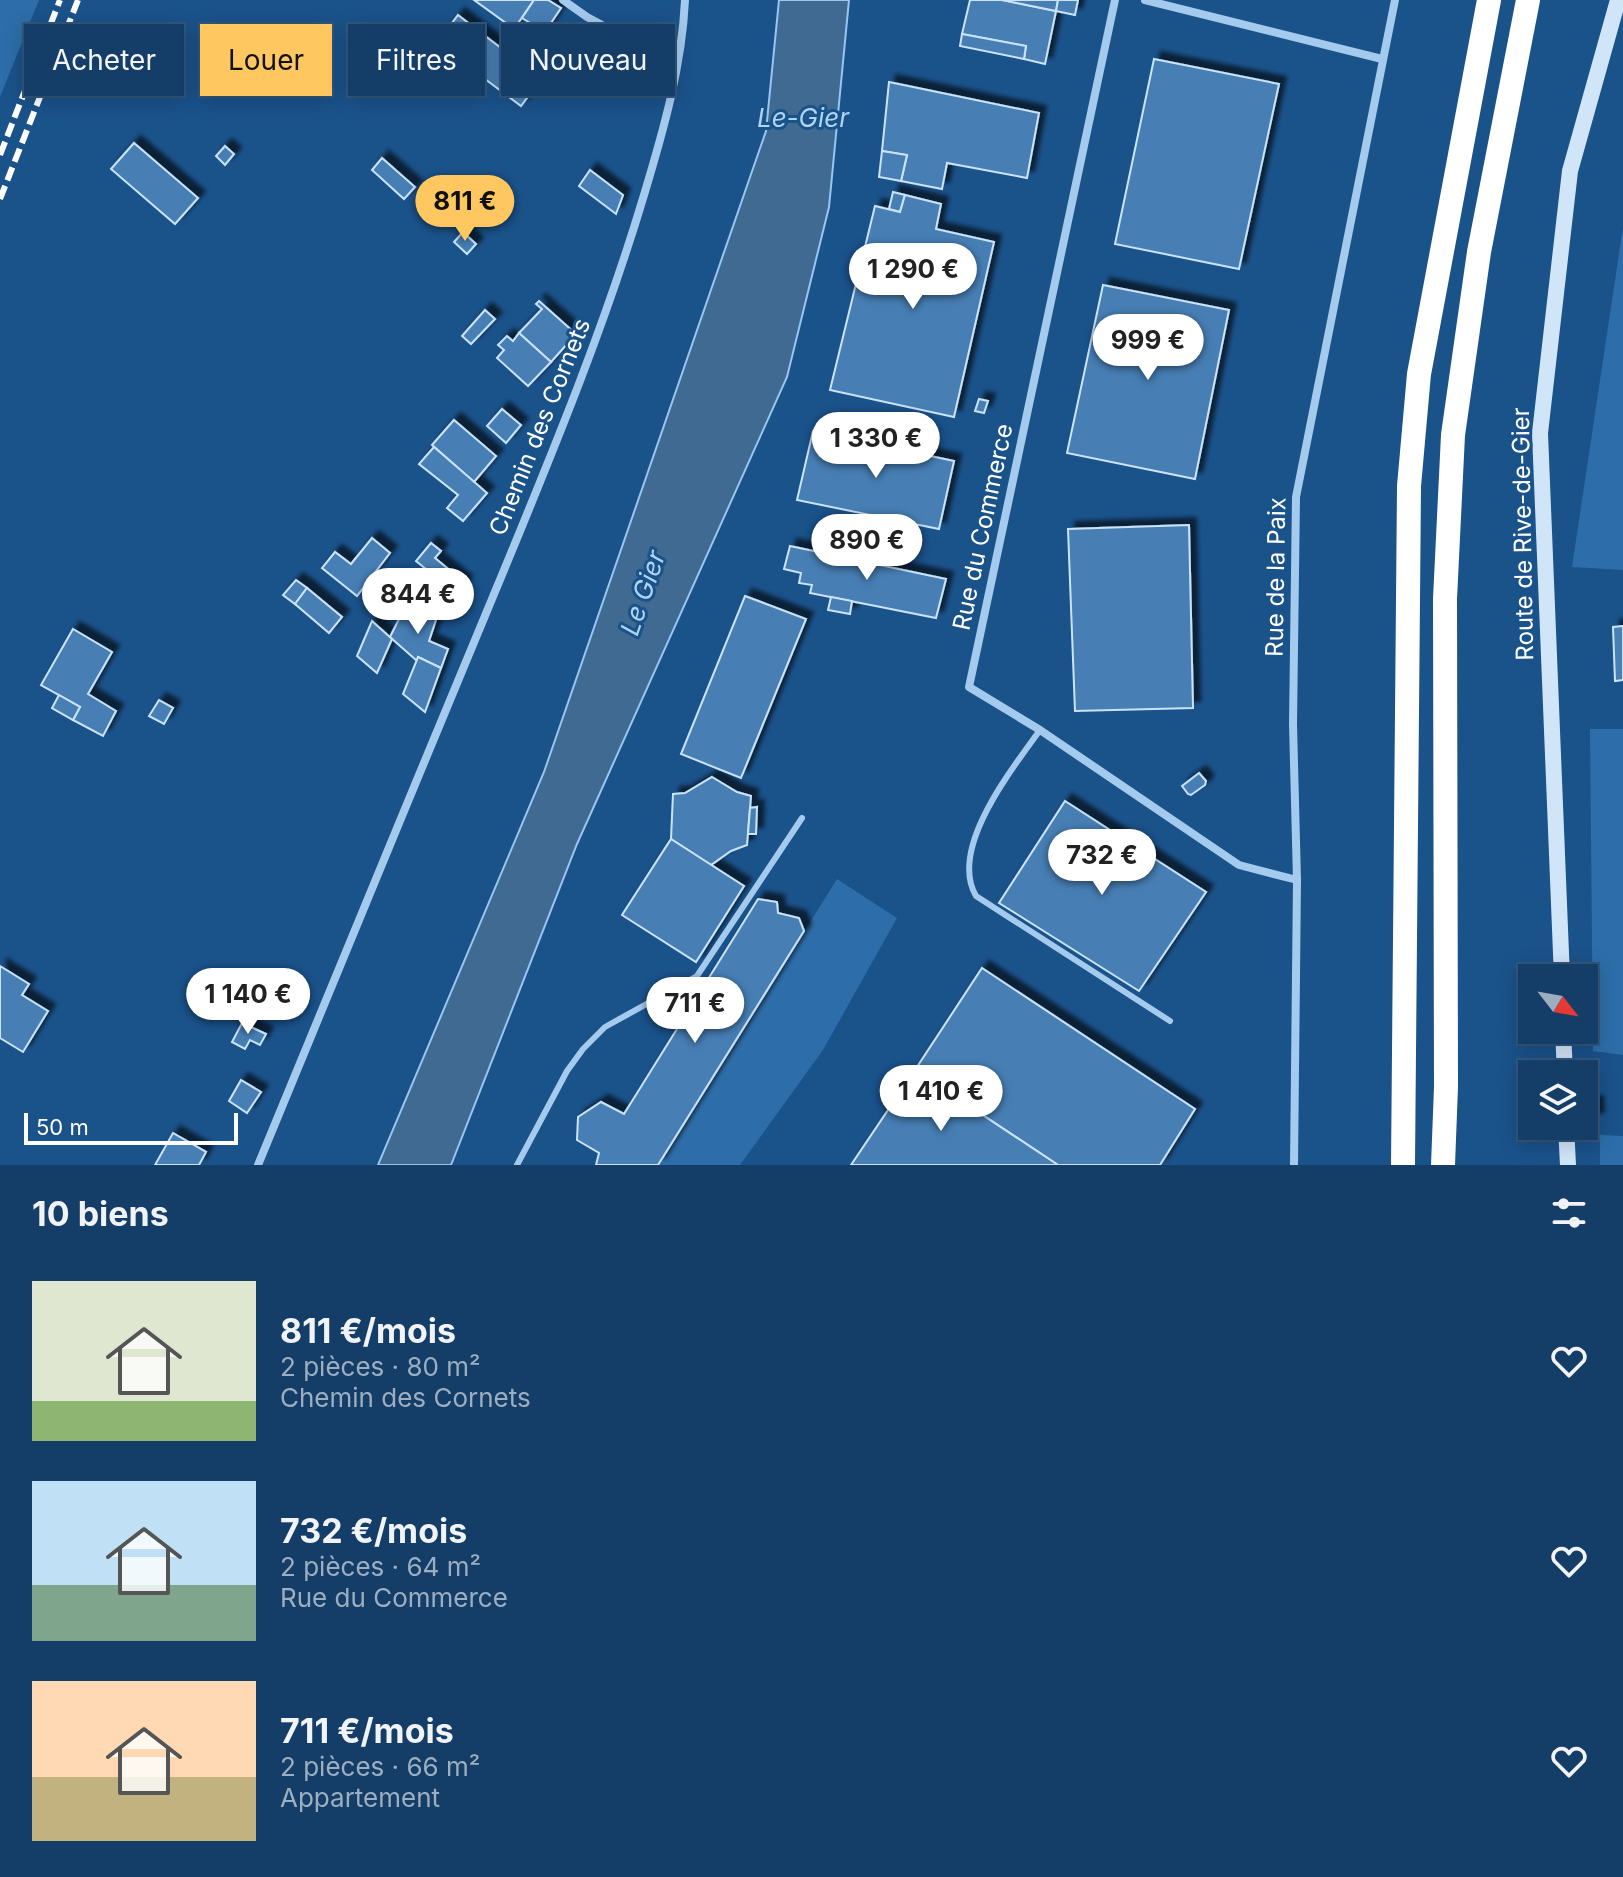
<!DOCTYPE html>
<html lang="fr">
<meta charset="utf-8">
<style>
body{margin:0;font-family:Inter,sans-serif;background:#1d456e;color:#f1f3f6;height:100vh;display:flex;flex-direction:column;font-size:30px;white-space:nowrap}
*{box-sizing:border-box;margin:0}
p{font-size:26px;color:#9daec0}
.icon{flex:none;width:44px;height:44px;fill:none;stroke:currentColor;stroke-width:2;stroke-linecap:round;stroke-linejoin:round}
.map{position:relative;height:1165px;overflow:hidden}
.sheet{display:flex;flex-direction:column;background:#143e68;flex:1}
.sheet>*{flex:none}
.banner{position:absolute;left:24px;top:24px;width:800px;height:72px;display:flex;gap:16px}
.needle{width:52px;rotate:121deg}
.controls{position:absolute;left:1518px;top:964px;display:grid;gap:16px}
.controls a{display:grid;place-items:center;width:80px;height:80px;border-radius:0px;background:#143e68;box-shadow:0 4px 20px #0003,0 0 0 2px #33577c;font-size:40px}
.scale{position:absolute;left:24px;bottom:20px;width:214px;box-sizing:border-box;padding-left:8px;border:4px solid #fff;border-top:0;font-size:22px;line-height:28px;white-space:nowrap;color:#fff;-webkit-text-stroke:6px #1a528a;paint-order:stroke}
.price{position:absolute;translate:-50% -68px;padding:0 18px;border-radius:28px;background:#fff;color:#222;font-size:26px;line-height:52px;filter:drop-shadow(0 2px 4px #0008)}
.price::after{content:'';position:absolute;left:50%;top:48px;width:24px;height:18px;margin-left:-12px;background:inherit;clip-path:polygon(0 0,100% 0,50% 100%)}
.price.on{background:#ffc760;color:#111}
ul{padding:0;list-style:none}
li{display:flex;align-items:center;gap:24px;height:200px;padding:0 32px}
li span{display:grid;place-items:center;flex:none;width:224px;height:160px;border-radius:0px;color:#555}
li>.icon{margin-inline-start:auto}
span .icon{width:96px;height:96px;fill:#fffc;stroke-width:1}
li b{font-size:34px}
h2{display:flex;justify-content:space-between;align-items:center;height:96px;padding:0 32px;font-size:34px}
.chip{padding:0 28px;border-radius:0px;background:#143e68;box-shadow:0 4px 20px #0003,0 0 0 2px #33577c;font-size:28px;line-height:72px}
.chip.on{background:#ffc760;color:#111}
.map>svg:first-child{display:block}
.green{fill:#2d6da9}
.water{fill:#416a92;stroke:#97c6ef;stroke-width:2}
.building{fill:#477fb5;stroke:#cae3fa;stroke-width:2;filter:url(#shadow)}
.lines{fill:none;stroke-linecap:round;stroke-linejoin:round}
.service{stroke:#a4caed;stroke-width:6}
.minor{stroke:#a4caed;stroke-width:8}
.secondary{stroke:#d1e5f9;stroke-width:16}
.motorway{stroke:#fff;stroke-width:24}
.rail{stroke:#fff;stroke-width:6;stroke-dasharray:14 6;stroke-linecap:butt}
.labels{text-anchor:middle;stroke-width:6;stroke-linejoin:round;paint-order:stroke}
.street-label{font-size:24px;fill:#fff;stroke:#1a528a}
.water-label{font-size:26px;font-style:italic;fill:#b0d4f4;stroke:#1a528a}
</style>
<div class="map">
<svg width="1623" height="1165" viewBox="0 0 1623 1165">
<defs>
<filter id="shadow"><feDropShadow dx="7" dy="-7" stdDeviation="2" flood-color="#0009"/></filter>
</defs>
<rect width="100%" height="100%" fill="#1a528a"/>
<g class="green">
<path d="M0 0H39L0 97Z"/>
<path d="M1623 227V570L1572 567Z"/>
<path d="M1590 729H1623V1055L1593 1051Z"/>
<path d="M837 879 897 918 823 1050 740 1165H658Z"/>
<path d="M1600 1135 1623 1136V1165H1600Z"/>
</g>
<path class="water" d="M779 0H849L829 207 787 377 577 844 451 1165H378L544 772 766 131Z"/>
<g class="building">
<path d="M474 0H534L514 29Z"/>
<path d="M534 0H548L561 8 545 32 522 18Z"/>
<path d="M970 0H1002L1056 11 1045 64 1024 59 1026 46 962 34Z"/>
<path d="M1002 0H1058L1056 11Z"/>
<path d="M1058 0H1078L1075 15 1056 11Z"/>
<path d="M458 15 541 79 521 106 437 43Z"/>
<path d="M962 34 1026 46 1024 59 960 46Z"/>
<path d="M1154 59 1279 84 1239 269 1115 244Z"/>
<path d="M889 82 1039 113 1027 178 947 163 942 189 901 181 907 155 882 151Z"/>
<path d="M134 143 198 198 175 224 111 169Z"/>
<path d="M225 146 234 154 225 165 216 156Z"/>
<path d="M882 151 907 155 901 181 879 177Z"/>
<path d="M382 158 415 187 404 199 372 170Z"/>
<path d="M590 170 623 195 616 214 579 186Z"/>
<path d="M893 192 905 195 900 212 889 209Z"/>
<path d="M905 195 941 204 936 229 994 242 954 417 830 390 875 206 900 212Z"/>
<path d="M463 232 476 244 467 254 454 242Z"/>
<path d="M1103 285 1229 310 1195 479 1067 453Z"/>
<path d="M539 301 576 334 551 362 519 333 542 309 536 304Z"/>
<path d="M485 310 495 319 471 344 462 336Z"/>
<path d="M519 333 551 362 528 386 497 358 504 350 498 345 507 336 513 341Z"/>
<path d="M979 399 988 401 984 413 975 411Z"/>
<path d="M502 409 521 425 506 443 487 426Z"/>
<path d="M454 420 496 456 474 482 432 445Z"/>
<path d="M813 431 954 461 939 529 797 500Z"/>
<path d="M434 447 487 493 463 521 447 508 458 495 419 464Z"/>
<path d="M1189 525 1193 708 1075 711 1068 529Z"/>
<path d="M372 538 390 553 357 596 322 568 335 552 351 564Z"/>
<path d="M431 543 441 551 435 558 465 583 457 594 416 561Z"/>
<path d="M790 546 946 579 936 618 810 593 812 585 799 583 801 573 784 569Z"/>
<path d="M296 580 307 588 295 604 283 595Z"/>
<path d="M307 588 342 617 329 633 295 604Z"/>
<path d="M745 596 806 619 741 778 681 754Z"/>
<path d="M831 597 852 601 850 614 828 610Z"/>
<path d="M407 603 436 620 429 641 448 649 441 668 418 657 417 661 390 637Z"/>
<path d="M372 621 392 639 377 673 357 656Z"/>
<path d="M1623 626V680L1615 681 1613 627Z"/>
<path d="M73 629 112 652 88 694 116 711 103 736 73 720 80 707 41 685Z"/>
<path d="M418 657 441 668 425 712 403 694Z"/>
<path d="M59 695 80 707 73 720 52 708Z"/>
<path d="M159 700 173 708 164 724 149 716Z"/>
<path d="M1199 773 1206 781 1205 785 1191 795 1188 794 1182 786Z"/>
<path d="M712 777 737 792 751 796 747 845 731 851 711 865 671 839 673 794 685 793Z"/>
<path d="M1065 801 1206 892 1139 991 999 903Z"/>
<path d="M757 807 756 834H748L750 808Z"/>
<path d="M671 839 744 886 696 962 622 915Z"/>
<path d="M758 899 777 902 778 913 799 918 804 931 658 1165H596L599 1153 577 1140 578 1117 601 1102 624 1114Z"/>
<path d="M0 966 29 984 22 995 48 1011 23 1052 0 1038Z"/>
<path d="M982 968 1195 1109 1160 1165H1058L915 1070Z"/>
<path d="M242 1023 266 1034 260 1045 250 1040 245 1049 232 1042Z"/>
<path d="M915 1070 1058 1165H851Z"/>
<path d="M241 1080 261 1092 247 1113 229 1101Z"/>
<path d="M1584 1103H1596L1597 1119 1584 1121Z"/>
<path d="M173 1133 206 1152 199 1165H155Z"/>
</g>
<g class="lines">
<g class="service">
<path d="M1040 730C1013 768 948 848 976 896L1170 1021"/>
<path d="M517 1165 567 1071 583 1049 605 1027 697 976 802 818"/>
</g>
<g class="minor">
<path d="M563 0 587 17 677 65"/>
<path d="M1115 0 969 687 1040 730 1239 865 1297 880"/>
<path d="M1145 0 1382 59"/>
<path d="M258 1165C341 963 425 760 509 558 558 439 607 319 644 195 663 132 682 66 685 0"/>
<path d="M1294 1165 1297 880 1293 724 1296 497 1395 0"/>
</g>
<g class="secondary">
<path d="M1562 978 1540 433 1570 171 1618 0"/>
<path d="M1563 1030 1565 1074"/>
<path d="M1566 1126 1568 1165"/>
</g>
<g class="motorway">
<path d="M1403 1165 1409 486 1419 374 1489 0"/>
<path d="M1443 1165 1446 1087 1445 599 1453 435 1479 252 1528 0"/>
</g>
<g class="rail">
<path d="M0 155 60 0"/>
<path d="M0 199 78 0"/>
</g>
</g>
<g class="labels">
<g class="street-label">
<text transform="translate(540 427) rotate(-68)" y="8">Chemin des Cornets</text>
<text transform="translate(983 527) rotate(-78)" y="8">Rue du Commerce</text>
<text transform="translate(1523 534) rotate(-91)" y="8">Route de Rive-de-Gier</text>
<text transform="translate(1276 577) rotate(-89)" y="8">Rue de la Paix</text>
</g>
<g class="water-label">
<text x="803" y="127">Le-Gier</text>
<text transform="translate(643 593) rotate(-71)" y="9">Le Gier</text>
</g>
</g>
</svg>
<div class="controls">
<a><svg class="needle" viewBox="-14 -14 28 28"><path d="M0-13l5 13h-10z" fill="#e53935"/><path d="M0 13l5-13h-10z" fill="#9daec0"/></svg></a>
<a><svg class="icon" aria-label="layers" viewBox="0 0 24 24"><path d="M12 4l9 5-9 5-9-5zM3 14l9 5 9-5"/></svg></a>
</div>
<div class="scale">50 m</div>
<b class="price on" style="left:465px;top:243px">811 €</b>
<b class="price" style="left:913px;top:311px">1 290 €</b>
<b class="price" style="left:1148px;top:382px">999 €</b>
<b class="price" style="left:876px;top:480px">1 330 €</b>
<b class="price" style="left:867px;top:582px">890 €</b>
<b class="price" style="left:418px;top:636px">844 €</b>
<b class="price" style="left:1102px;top:897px">732 €</b>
<b class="price" style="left:248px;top:1036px">1 140 €</b>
<b class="price" style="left:695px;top:1045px">711 €</b>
<b class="price" style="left:941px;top:1133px">1 410 €</b>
<div class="banner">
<a class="chip">Acheter</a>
<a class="chip on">Louer</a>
<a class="chip">Filtres</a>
<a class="chip">Nouveau</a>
</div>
</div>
<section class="sheet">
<h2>10 biens<svg class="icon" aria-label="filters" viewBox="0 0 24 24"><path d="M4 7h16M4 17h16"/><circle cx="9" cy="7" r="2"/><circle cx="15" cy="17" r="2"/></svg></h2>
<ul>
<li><span style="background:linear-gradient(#dfe7d0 75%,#8fb573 0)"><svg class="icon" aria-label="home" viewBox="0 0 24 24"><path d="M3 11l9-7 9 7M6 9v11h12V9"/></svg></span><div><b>811 €/mois</b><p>2 pièces · 80 m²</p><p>Chemin des Cornets</p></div><svg class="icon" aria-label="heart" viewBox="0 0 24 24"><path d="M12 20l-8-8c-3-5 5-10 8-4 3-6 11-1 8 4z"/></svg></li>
<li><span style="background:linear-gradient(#bfe0f5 65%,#7fa58c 0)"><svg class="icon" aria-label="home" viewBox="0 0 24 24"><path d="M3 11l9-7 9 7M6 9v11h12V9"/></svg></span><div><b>732 €/mois</b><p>2 pièces · 64 m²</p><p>Rue du Commerce</p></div><svg class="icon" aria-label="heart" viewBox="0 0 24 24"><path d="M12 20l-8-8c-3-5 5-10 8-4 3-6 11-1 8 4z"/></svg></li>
<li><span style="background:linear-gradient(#ffd9b3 60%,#c2b280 0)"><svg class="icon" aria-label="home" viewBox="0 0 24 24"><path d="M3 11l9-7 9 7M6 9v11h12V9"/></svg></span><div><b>711 €/mois</b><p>2 pièces · 66 m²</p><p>Appartement</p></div><svg class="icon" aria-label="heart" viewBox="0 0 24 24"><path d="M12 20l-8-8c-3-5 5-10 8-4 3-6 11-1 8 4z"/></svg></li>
</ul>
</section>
